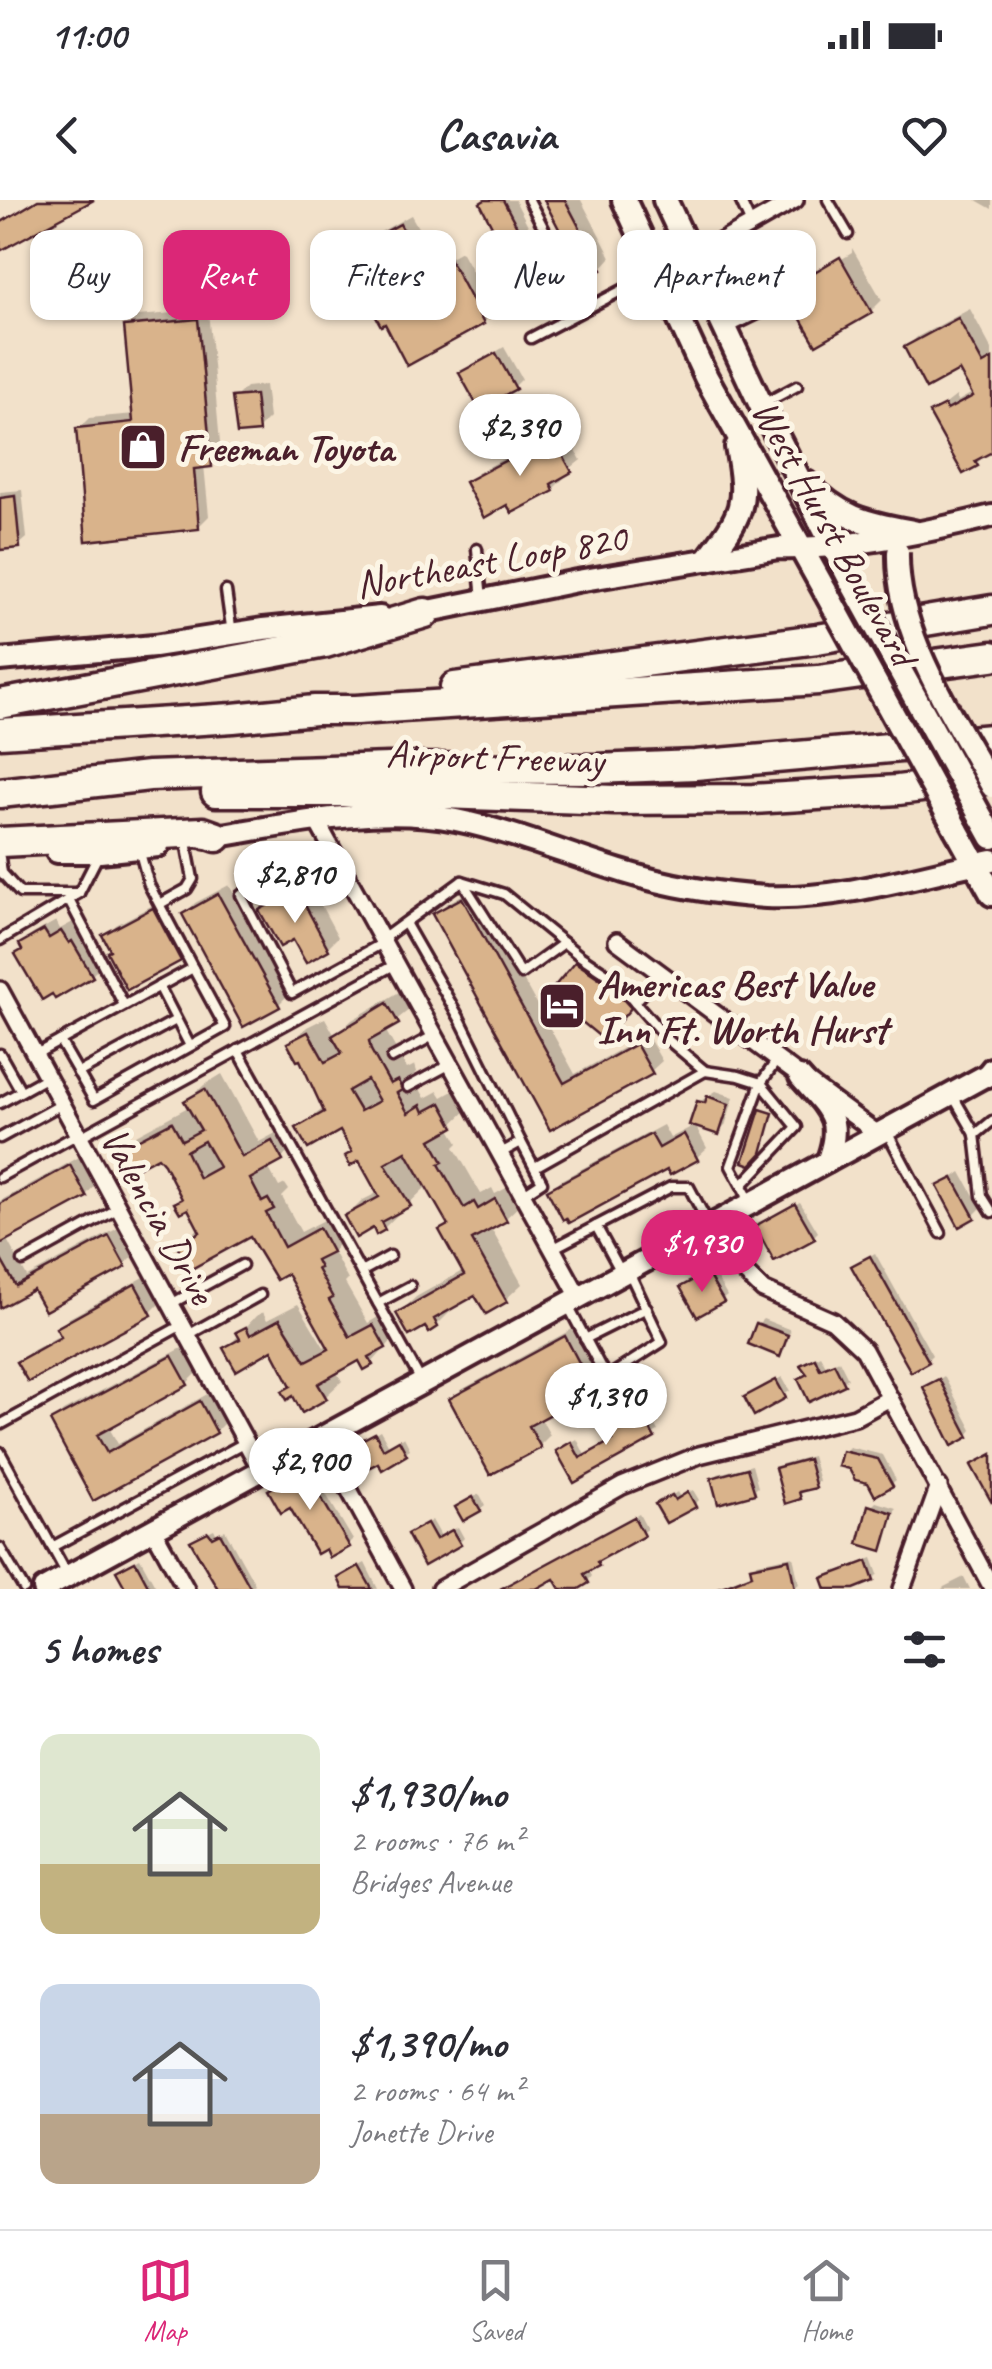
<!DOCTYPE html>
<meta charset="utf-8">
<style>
body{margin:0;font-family:Caveat,sans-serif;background:#f2f2f3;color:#2b2b33;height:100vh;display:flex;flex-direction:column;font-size:38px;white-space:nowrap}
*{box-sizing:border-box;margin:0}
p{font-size:32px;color:#7c7c81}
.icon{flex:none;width:55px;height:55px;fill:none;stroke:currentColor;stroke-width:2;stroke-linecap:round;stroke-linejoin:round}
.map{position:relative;height:1389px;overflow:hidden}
.side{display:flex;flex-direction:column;background:#fff;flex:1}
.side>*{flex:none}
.guide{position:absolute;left:30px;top:30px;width:932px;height:90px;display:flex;gap:20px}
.price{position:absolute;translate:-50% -85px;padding:0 22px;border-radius:35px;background:#fff;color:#222;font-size:32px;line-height:65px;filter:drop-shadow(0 2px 5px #0008)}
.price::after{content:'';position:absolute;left:50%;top:60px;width:30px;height:22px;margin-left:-15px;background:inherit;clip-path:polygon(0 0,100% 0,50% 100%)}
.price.on{background:#db2777;color:#fff}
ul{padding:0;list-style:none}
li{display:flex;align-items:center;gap:30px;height:250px;padding:0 40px}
li span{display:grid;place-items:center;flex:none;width:280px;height:200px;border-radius:20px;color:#555}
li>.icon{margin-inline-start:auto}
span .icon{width:120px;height:120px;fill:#fffc;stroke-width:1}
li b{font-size:42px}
h2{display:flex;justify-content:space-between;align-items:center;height:120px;padding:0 40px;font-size:42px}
.pill{padding:0 35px;border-radius:20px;background:#fff;box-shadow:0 2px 8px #0004;font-size:35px;line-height:90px}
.pill.on{background:#db2777;color:#fff}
.status{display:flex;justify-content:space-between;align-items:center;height:70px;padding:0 50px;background:#fff;direction:ltr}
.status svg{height:28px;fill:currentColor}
header{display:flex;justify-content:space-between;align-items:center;height:130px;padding:0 40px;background:#fff;font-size:45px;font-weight:700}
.tab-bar{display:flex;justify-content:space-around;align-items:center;height:140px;border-top:2px solid #e1e1e2;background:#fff;font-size:28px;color:#7c7c81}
.tab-bar a{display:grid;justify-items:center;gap:5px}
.tab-bar .on{color:#db2777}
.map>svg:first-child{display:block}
.shadow{fill:#0003}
.building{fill:#d9b38b;stroke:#4a1f2b;stroke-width:2.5;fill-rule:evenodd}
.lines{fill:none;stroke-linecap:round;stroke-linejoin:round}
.lane-casing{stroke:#4a1f2b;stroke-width:15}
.street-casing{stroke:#4a1f2b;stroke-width:22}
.secondary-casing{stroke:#4a1f2b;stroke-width:28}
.primary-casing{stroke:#4a1f2b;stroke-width:30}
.highway-casing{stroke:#4a1f2b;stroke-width:35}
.lane{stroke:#fcf5e5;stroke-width:8}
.street{stroke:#fcf5e5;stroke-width:15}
.secondary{stroke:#fcf5e5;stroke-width:20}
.primary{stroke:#fcf5e5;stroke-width:22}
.highway{stroke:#fcf5e5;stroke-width:28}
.secondary-bridge-casing{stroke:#4a1f2b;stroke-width:28;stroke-linecap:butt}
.primary-bridge-casing{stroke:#4a1f2b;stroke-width:30;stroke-linecap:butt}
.secondary-bridge{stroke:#fcf5e5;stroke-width:20}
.primary-bridge{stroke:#fcf5e5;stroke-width:22}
.labels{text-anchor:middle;stroke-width:10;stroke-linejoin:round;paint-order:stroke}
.poi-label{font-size:40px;font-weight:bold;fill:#4a1f2b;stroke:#fcf5e5;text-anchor:start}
.street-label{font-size:40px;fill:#4a1f2b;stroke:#fcf5e5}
</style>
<div class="status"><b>11:00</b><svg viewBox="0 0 49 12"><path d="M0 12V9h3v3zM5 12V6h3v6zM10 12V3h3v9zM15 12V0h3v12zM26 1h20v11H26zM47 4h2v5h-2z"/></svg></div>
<header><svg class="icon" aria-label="back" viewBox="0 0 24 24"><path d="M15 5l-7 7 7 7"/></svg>Casavia<svg class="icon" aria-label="heart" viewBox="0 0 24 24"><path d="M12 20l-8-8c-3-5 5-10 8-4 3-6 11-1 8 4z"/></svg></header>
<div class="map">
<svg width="992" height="1389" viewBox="0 0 992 1389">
<rect width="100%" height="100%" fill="#f2e1ca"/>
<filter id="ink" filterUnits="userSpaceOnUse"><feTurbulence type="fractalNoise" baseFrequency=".01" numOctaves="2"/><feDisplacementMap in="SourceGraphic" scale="20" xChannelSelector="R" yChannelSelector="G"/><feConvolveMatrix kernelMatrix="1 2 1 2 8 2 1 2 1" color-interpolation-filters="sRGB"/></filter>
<g filter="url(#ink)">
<g class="shadow">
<path d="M486 0H515L541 51 534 59Z"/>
<path d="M546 0H581L611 57 601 68Z"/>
<path d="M976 0H992V9Z"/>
<path d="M411 15 422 35 411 46 364 45 375 35Z"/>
<path d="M852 48 882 100 871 111 817 142 787 90 796 81V86L852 53Z"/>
<path d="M461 51 494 111 483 122 408 162 386 121 373 106 384 96Z"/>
<path d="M970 109 992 150V249L976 264 933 214 956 196 958 201 974 192 960 167 907 147 917 137Z"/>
<path d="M208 110 221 254 210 265H204L209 316 198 327 78 229 89 218 135 214 127 127 138 116Z"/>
<path d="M504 147 522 179 514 187 462 173Z"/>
<path d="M265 185 269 218 258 229 235 198 246 187Z"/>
<path d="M563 227 581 260 562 275 564 278 553 289 513 310 508 302 468 282 479 272Z"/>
<path d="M22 290 27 338 19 345 0 347V292Z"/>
<path d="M308 681 338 737 327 748 262 711 273 700Z"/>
<path d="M229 685 289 794 278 805 185 714 195 703Z"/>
<path d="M473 689 575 874 647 835 662 861 651 871 551 926 435 715 446 704Z"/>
<path d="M164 699 190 748 179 759 113 749 105 736 116 725Z"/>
<path d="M56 721 60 729 73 722 80 734 84 732 102 765 92 775 22 745 33 734Z"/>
<path d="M588 752 622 775 640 796 614 826 577 763Z"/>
<path d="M404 789 414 806 386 828 387 833 407 869 415 865 417 872 413 876 425 898 438 891 442 897 458 888 469 908 449 927 458 943 454 947 481 994 492 988 495 994 512 985 522 1003 505 1019 490 1027 522 1084 505 1100 476 1092 453 1105V1109L437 1125 399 1113 416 1097 464 1070 442 1031 450 1023 428 985 384 1028 347 1016 363 1000 379 992 341 927 299 928 325 907 302 856 290 844 307 827 325 818 335 836 352 820Z"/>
<path d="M222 874 259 942 289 926 298 943 281 959 268 967 279 987 285 984 289 990 282 997 301 1032 336 1014 347 1033 333 1051 348 1080 345 1083 368 1123 390 1110 401 1130 372 1163 365 1167 360 1158 336 1171 342 1181 325 1197 285 1191 292 1184 273 1147 227 1148 256 1116 263 1112 267 1120 298 1104 324 1147 329 1144 288 1071 251 1033 186 1056 180 1046 200 1027 189 1006 177 1003 184 997 159 953 119 952 136 935 190 906 187 901 204 885Z"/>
<path d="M716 891 734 897 725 926 719 932 699 902Z"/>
<path d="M663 925 670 938 695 925 707 948 696 958 668 966 550 991 561 980Z"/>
<path d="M81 956 96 984 86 995 6 1038 27 1077 120 1027 134 1055 123 1066 34 1086 0 1105V1001Z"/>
<path d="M961 972 981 1008 973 1016 940 987Z"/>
<path d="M800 1002 818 1032 813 1037 763 1022Z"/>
<path d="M875 1053 932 1155 927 1160 859 1062Z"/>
<path d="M712 1070 727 1096 722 1100 688 1083Z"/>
<path d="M146 1076 160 1103 150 1113 20 1162 30 1152 62 1134 59 1128 69 1118Z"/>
<path d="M763 1119 791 1130 779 1154 758 1124Z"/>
<path d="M576 1127 603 1178 593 1189 540 1217 550 1235 539 1246 452 1200 463 1189Z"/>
<path d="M184 1147 198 1172 187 1183 108 1226 118 1244 211 1192 227 1220 216 1231 94 1298 53 1222 63 1211Z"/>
<path d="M820 1155 826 1166 839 1160 848 1178 843 1182 801 1179 809 1173 803 1165Z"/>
<path d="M944 1176 972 1230 968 1235 926 1188Z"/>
<path d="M782 1177 790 1191 755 1212 752 1193Z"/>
<path d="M623 1209 633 1227 650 1217 658 1231 574 1280 563 1247 577 1239 585 1255 615 1239 605 1221Z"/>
<path d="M380 1230 389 1246 404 1237 410 1249 382 1266 359 1243Z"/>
<path d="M849 1247 883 1255 896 1280 891 1284 844 1252Z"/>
<path d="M812 1256 819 1281 804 1289 800 1297 777 1269 782 1264Z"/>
<path d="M752 1265 758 1287 753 1292 714 1279 718 1274Z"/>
<path d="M310 1267 353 1340 348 1345 271 1290Z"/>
<path d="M693 1290 699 1300 694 1305 659 1304 677 1292 680 1297Z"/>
<path d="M479 1294 485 1305 480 1309 458 1307Z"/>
<path d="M876 1302 896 1308 886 1343 881 1348 871 1307Z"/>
<path d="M639 1314 647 1329 601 1357 598 1364 588 1369 592 1376 588 1381 573 1389H563L555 1375 530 1389H514L511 1385 516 1380Z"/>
<path d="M432 1320 441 1336 458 1327 464 1338 459 1343 410 1335Z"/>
<path d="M214 1329 217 1335 225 1330 255 1384 249 1389H221L198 1337Z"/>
<path d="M793 1356 799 1384 794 1388 711 1389 754 1373 753 1368 757 1363Z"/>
<path d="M140 1358 157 1389H129L124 1367Z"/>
<path d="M872 1358 878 1374 873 1379 847 1389H828L825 1379 829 1374Z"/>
<path d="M365 1363 378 1389H346L345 1374Z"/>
<path d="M964 1377 970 1389H942L944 1387Z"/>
</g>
<g class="building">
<path d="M38 0H94L0 51V23Z"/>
<path d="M485 0H503L535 61 515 71 480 3Z"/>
<path d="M544 0H565L602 70 585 79Z"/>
<path d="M400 24 413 48 374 69 361 45Z"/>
<path d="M840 57 872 113 816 145 784 90Z"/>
<path d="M450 60 484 124 407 166 385 124 381 126 370 106Z"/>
<path d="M958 118 983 164 992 159V252L975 261 978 266 963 274 929 213 945 205 947 210 973 196 959 171 926 189 904 147Z"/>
<path d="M198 119 212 267 194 269 199 329 86 341 76 228 133 222 124 126Z"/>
<path d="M496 153 516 189 479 209 459 173Z"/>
<path d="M255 195 259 232 237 234 232 197Z"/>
<path d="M552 236 572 272 551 284 554 291 512 313 507 305 484 318 465 282Z"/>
<path d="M15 296 20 348 0 350V298Z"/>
<path d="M297 690 329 750 306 763 293 740 280 747 259 710Z"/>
<path d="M218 694 280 807 243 827 182 714Z"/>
<path d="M462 698 564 883 636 844 653 874 550 930 432 714Z"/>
<path d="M153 708 181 761 127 790 107 752 110 750 102 735Z"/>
<path d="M44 730 49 738 61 731 69 743 72 741 93 777 55 799 52 794 42 800 15 754 22 750 19 744Z"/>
<path d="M575 762 611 786 631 808 604 840 548 794Z"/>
<path d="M387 803 399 824 369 841 371 850 390 884 398 880 402 890 397 893 408 913 421 905 424 912 441 903 454 927 431 940 443 962 439 964 464 1008 474 1002 478 1009 495 999 507 1021 472 1040 507 1102 486 1114 475 1096 434 1119 438 1127 429 1133 425 1127 409 1136 396 1113 464 1075 439 1030 448 1025 406 952 385 964 411 1006 381 1022 385 1030 376 1035 373 1028 356 1038 344 1016 379 997 359 961 350 966 345 956 352 952 340 931 308 949 296 928 324 912 300 860 297 861 287 843 308 832 325 862 342 853 332 836ZM367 880 379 901 360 911 348 891Z"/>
<path d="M205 889 242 957 272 941 283 961 250 979 262 1002 268 999 274 1009 266 1013 284 1047 319 1028 332 1052 316 1060 320 1068 317 1069 333 1098 329 1100 350 1137 373 1125 386 1148 369 1157 373 1165 364 1170 359 1161 318 1184 327 1199 302 1213 293 1196 287 1200 282 1191 291 1186 272 1150 236 1171 223 1148 240 1139 236 1132 246 1127 250 1135 280 1119 306 1161 329 1149 287 1074 276 1080 250 1037 184 1073 177 1061 183 1058 177 1045 200 1032 188 1009 180 1013 174 1003 182 999 164 964 158 957 127 973 116 951 172 922 182 940 201 930 184 901ZM204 941 219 967 199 978 186 951Z"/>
<path d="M707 896 729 904 719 935 689 925 697 901 705 903Z"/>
<path d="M760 909 773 913 762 953 751 965 743 962Z"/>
<path d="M651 934 659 948 684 934 698 960 670 975 667 970 569 1023 566 1018 563 1020 547 990Z"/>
<path d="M70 965 87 997 0 1044V1004Z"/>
<path d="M953 978 975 1018 959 1027 937 986Z"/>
<path d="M795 1004 815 1039 774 1061 755 1026Z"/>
<path d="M109 1036 126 1067 45 1111 33 1090 0 1108V1058L16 1086Z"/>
<path d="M870 1056 929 1162 911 1172 851 1066Z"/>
<path d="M707 1073 724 1102 697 1117 680 1087Z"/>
<path d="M135 1084 152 1115 28 1182 16 1162 61 1137 56 1128Z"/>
<path d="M756 1123 788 1135 780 1157 748 1144Z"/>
<path d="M565 1136 594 1191 529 1226 541 1248 490 1275 449 1199Z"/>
<path d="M172 1156 188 1185 97 1235 107 1253 200 1201 217 1233 93 1301 50 1221Z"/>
<path d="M815 1158 820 1169 834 1163 845 1185 809 1202 798 1179 807 1174 800 1165Z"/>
<path d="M939 1179 969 1237 952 1246 923 1187Z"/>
<path d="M776 1180 786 1198 754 1216 744 1197Z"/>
<path d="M618 1212 628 1230 645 1220 655 1238 574 1283 556 1251 571 1242 580 1258 613 1240 602 1221Z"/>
<path d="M375 1233 383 1249 399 1240 407 1255 382 1270 378 1263 370 1267 356 1243Z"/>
<path d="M842 1251 878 1259 893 1286 875 1296 868 1283 855 1280 849 1269 838 1266Z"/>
<path d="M992 1254V1303L971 1265Z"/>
<path d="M808 1259 816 1288 799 1292 801 1299 785 1304 775 1268Z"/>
<path d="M747 1268 755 1294 718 1304 711 1278Z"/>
<path d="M305 1270 350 1347 330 1358 326 1349 317 1354 290 1308 281 1313 268 1290Z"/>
<path d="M688 1292 696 1307 666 1323 655 1304 672 1295 675 1300Z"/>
<path d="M473 1297 481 1311 463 1321 455 1307Z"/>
<path d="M868 1305 893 1313 882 1351 858 1344Z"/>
<path d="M634 1317 644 1336 597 1362 599 1366 584 1374 589 1383 579 1389H560L554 1379 536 1389H500Z"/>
<path d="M427 1323 436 1339 452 1330 461 1345 424 1366 407 1334Z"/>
<path d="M208 1332 212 1337 220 1333 251 1389H218L190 1341Z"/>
<path d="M789 1359 795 1389H717L752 1375 750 1367Z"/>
<path d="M135 1361 150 1389H126L116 1371Z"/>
<path d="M867 1361 874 1381 854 1389H826L822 1378Z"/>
<path d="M359 1366 372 1389H343L338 1378Z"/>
</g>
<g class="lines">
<g class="lane-casing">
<g id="lane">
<path d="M529 0 585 108"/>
<path d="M740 0 751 24"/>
<path d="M828 0 848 34"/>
<path d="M729 128 760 113"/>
<path d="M531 138 653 74"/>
<path d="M765 203 797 186"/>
<path d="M477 349 482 399"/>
<path d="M226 391 232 434"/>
<path d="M0 658 2 673 20 693H79"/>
<path d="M343 670 323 680 296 665 241 695 292 793 383 743"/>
<path d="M462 681 521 774 564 743"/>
<path d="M69 700 124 805"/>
<path d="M160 704 187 689 193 679 186 642"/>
<path d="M405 723 460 819 521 942"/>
<path d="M0 740 79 693 99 654"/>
<path d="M381 740 462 681 504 694 580 756 616 780 667 839 705 871 535 967"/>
<path d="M159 786 190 846"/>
<path d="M635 802 662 774"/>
<path d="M60 841 94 900 225 827 193 768"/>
<path d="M238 850 420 1179"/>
<path d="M0 854 21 891"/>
<path d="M36 854 193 768 149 685 139 649"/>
<path d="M392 858 433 836"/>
<path d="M705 871 739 876 761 883 777 860"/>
<path d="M78 873 176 820"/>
<path d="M408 887 449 865"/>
<path d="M953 896 975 934 982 996 992 1012"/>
<path d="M0 903 47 877"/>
<path d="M886 930 941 1033"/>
<path d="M975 935 992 921"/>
<path d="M80 937 394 765"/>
<path d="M0 938 62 904"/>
<path d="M499 954 521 942 542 982 522 995"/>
<path d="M0 977 78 934"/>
<path d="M742 985 797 927 761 883"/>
<path d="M749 999 731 966 761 883"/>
<path d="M596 1026 620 1070"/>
<path d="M552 1049 671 987H689L709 1025"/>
<path d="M23 1061 119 1008"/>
<path d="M361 1072 390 1056"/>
<path d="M378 1103 410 1086"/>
<path d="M171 1104 242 1065"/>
<path d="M567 1104 601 1168 607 1174H612L662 1142 628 1070"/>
<path d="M188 1135 260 1095"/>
<path d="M585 1139 647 1108"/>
<path d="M0 1225 182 1125"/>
<path d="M0 1252 68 1376"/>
<path d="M52 1347 246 1242"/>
<path d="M0 1348 24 1389"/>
</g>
</g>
<g class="street-casing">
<g id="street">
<path d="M692 58 795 0"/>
<path d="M316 620 579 1097"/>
<path d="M617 741 878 934"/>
<path d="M0 790 261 1270"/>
<path d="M709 1026 734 1062 763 1090 833 1121 864 1150 992 1388"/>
<path d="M321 1238 403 1389"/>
<path d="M153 1329 186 1389"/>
<path d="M440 1389 622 1286 699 1255 855 1217 890 1198"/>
<path d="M902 1389 939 1286"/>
</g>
</g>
<g class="secondary-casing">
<g id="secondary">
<path d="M414 414 577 381 779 348C842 350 931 331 992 316"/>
<path d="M0 460 154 446 263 429 380 417"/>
<path d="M206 638C286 625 375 604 456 620 514 632 568 655 624 672 669 686 719 694 766 697 842 700 919 675 992 660"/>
<path d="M57 652H100L158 646"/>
<path d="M800 877C828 909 844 918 827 962"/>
<path d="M44 1389 992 872"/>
</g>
</g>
<g class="primary-casing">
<g id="primary">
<path d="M624 0 706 177 825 391"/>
<path d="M665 0 761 205 852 383"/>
<path d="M806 283C841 319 866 323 913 332"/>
<path d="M708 359C743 313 748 305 737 247"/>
<path d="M981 617 992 637"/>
<path d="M956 629 992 694"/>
<path d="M988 875 992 870"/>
</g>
</g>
<g class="highway-casing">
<g id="highway">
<path d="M455 487 817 439 992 410"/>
<path d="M0 504 325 443 425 413"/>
<path d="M0 533 233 518 315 510H356L818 480 992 456"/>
<path d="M216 592H384L615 600 753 599 898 590 987 579"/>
<path d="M0 593 149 576 389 568 595 569 695 565 992 539"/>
<path d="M0 642 203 632 217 637"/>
</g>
</g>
<use href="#lane" class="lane"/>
<use href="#street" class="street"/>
<use href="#secondary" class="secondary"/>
<use href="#primary" class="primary"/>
<use href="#highway" class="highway"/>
<g class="secondary-bridge-casing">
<path id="secondary-bridge" d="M898 352C896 436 954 516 992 587"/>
</g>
<g class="primary-bridge-casing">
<g id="primary-bridge">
<path d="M852 383 981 617"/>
<path d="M825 391 956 629"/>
</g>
</g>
<use href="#secondary-bridge" class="secondary-bridge"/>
<use href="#primary-bridge" class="primary-bridge"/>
</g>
</g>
<defs>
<g id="shop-square" transform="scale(2.5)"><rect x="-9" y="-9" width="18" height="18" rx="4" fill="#4a1f2b" stroke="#fcf5e5"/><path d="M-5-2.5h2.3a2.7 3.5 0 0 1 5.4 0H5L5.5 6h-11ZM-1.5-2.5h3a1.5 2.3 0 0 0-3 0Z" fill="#fff"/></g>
<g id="hotel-square" transform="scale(2.5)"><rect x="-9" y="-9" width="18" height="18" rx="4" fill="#4a1f2b" stroke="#fcf5e5"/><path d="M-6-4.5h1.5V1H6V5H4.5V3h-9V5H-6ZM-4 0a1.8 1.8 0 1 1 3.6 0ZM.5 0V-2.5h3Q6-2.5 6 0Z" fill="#fff"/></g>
</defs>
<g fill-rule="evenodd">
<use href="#shop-square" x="143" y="247"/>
<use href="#hotel-square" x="562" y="806"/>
</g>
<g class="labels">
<g class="poi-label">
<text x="178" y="261">Freeman Toyota</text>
<text x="597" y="797">Americas Best Value<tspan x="597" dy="46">Inn Ft. Worth Hurst</tspan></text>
</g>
<g class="street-label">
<text transform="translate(835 332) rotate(61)" y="14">West Hurst Boulevard</text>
<text transform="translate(491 360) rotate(-10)" y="14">Northeast Loop 820</text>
<text transform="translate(495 556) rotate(2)" y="14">Airport Freeway</text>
<text transform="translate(159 1015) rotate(61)" y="14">Valencia Drive</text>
</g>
</g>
</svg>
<b class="price" style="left:520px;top:279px">$2,390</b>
<b class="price" style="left:295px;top:726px">$2,810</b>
<b class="price on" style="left:702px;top:1095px">$1,930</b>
<b class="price" style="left:606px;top:1248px">$1,390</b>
<b class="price" style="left:310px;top:1313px">$2,900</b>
<div class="guide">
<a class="pill">Buy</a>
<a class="pill on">Rent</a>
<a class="pill">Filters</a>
<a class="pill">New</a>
<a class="pill">Apartment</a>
</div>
</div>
<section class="side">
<h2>5 homes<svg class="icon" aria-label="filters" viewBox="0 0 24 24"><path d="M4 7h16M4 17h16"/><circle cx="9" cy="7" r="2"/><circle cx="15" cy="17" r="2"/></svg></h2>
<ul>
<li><span style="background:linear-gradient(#dfe7d0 65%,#c2b280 0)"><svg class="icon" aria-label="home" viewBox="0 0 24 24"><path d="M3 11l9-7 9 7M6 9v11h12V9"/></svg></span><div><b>$1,930/mo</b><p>2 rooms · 76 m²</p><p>Bridges Avenue</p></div></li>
<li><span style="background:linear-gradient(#c9d6e8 65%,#b9a48a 0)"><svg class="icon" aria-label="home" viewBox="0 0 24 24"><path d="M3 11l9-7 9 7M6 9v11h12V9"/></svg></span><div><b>$1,390/mo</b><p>2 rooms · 64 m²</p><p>Jonette Drive</p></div></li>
</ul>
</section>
<nav class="tab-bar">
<a class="on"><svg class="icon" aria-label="map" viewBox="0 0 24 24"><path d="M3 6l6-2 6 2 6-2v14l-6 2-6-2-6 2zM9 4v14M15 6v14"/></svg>Map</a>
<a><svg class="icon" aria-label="saved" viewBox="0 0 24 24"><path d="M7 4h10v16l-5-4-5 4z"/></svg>Saved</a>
<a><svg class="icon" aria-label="home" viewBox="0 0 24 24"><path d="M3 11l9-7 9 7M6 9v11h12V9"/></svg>Home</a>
</nav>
